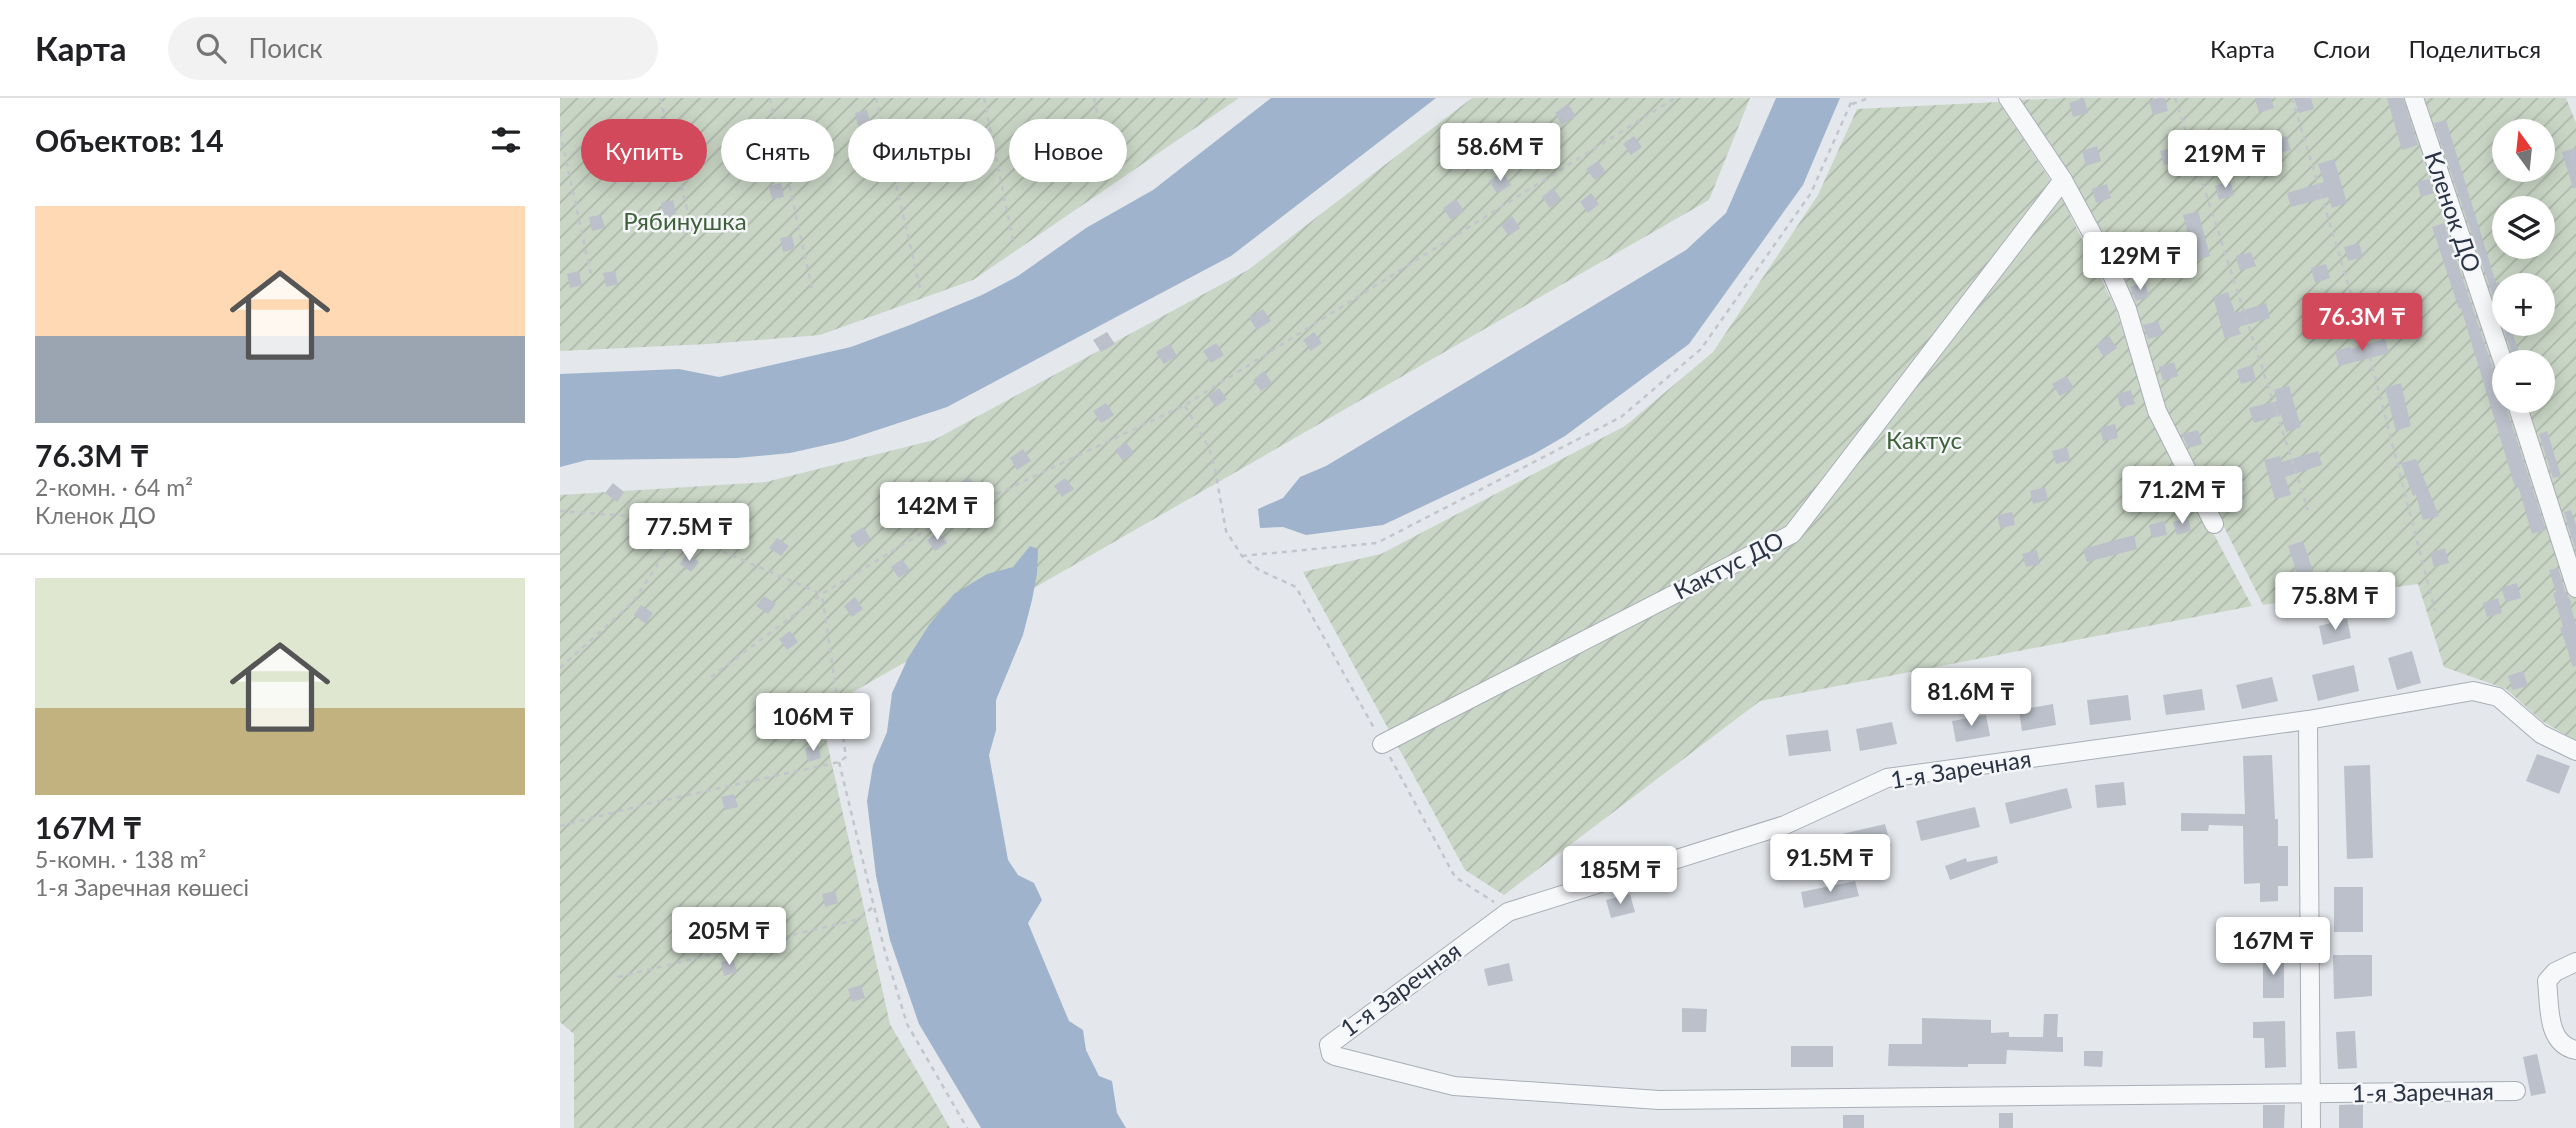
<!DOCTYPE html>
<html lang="ru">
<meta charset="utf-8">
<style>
body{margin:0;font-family:Lato,sans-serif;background:#f2f2f2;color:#202124;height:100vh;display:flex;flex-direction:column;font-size:26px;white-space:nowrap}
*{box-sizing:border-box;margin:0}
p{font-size:23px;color:#757577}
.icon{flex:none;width:38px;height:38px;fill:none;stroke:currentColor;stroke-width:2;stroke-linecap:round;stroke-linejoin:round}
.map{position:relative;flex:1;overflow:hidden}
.drawer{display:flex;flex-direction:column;background:#fff;width:560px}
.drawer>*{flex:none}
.hud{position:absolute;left:21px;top:21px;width:665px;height:63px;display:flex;gap:14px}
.needle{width:46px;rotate:345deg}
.fabs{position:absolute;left:1932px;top:21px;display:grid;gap:14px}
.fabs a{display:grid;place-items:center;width:63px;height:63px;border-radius:50%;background:#fff;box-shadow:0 4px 18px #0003;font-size:35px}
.price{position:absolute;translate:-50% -60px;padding:0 16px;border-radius:7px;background:#fff;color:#222;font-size:23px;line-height:46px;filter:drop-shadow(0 2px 4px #0008)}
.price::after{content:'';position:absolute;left:50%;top:42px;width:21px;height:16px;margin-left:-10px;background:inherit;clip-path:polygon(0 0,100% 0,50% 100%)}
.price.selected{background:#d1495b;color:#fff}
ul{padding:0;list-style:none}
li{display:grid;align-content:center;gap:14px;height:371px;padding:0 35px}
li+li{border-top:2px solid #e0e0e0}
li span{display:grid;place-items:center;height:217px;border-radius:0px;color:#555}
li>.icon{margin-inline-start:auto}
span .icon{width:126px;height:126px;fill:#fffc;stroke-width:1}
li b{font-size:30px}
h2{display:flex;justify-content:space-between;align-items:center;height:84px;padding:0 35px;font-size:30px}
.pill{padding:0 24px;border-radius:32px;background:#fff;box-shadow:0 4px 18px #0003;font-size:24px;line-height:63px}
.pill.selected{background:#d1495b;color:#fff}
header{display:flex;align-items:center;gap:42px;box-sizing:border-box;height:98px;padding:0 35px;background:#fff;border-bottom:2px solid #e0e0e0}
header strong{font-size:33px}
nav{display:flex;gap:38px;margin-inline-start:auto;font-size:24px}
.search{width:490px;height:63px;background:#f2f2f2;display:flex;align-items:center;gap:18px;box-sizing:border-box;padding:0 24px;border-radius:38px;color:#757577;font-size:26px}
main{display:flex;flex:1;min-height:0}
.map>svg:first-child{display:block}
.garden{fill:url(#garden-furrows);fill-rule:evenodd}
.water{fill:#9fb4cc}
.building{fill:#bbc0ca}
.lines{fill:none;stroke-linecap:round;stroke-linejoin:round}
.minor-casing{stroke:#a9aeb7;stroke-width:20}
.path{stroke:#c2c5cb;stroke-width:2.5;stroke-dasharray:5 5;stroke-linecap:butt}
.minor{stroke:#f7f8fa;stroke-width:18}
.labels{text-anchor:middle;stroke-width:5;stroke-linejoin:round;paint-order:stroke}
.street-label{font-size:24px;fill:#2b3445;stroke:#f4f6f9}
.park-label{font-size:24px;fill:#3f6138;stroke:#f4f6f9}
</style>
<header>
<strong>Карта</strong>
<div class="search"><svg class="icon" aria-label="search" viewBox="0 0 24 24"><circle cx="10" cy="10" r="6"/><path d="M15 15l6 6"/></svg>Поиск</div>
<nav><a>Карта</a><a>Слои</a><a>Поделиться</a></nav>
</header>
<main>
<section class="drawer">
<h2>Объектов: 14<svg class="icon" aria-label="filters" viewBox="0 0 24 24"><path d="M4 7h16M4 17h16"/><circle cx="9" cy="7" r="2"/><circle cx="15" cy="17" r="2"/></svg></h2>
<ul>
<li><span style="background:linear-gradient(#ffd9b3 60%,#9aa5b1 0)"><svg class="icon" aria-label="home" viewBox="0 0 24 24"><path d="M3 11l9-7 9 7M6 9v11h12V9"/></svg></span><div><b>76.3M ₸</b><p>2-комн. · 64 m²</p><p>Кленок ДО</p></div></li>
<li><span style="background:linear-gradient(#dfe7d0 60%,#c2b280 0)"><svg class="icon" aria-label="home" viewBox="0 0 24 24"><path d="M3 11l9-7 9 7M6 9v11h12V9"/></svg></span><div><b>167M ₸</b><p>5-комн. · 138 m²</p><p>1-я Заречная көшесі</p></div></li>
</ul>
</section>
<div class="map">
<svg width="2016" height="1030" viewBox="0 0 2016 1030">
<defs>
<pattern id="garden-furrows" width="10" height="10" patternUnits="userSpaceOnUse" patternTransform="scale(1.75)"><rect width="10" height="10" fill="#c9d6c5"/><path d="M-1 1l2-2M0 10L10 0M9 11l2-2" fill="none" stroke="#adb8ab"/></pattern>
</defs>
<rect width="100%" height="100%" fill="#e4e7ec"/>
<g class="garden">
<path d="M0 0H679L413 182 260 237 148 246 0 253Z"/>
<path d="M912 0H1190L1149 102 260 613 330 926 390 1030H14V936L0 924V397L206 384 374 342 688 172Z"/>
<path d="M1505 0H2006L2016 25V643L1982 623 1946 591 1884 569 1858 486 1703 507 1602 305 1566 183 1517 91 1458 2ZM1944 33H1983V72H1944ZM1944 110H1983V149H1944ZM1944 187H1983V226H1944ZM1944 264H1983V303H1944Z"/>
<path d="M1439 4 1502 100 1556 211 1591 318 1692 508 1200 603 944 797 905 772 743 474 821 456 1065 328 1153 254 1258 97 1297 11Z"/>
</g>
<g class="water">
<path d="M711 0H876L671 158 387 309 284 343 230 355 177 360 27 362 0 369V276L119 271 159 279 291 249 350 227 422 197 458 178 526 130 593 92Z"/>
<path d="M1216 0H1280L1243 87 1129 246 1005 338 974 356 823 427 746 437 723 429 700 430 698 411 723 400 740 379 766 368 1126 152 1166 115Z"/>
<path d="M470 448 478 451 477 476 472 502 463 537 436 602V632L429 657 448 762 458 777 474 785 482 802 468 825 509 923 523 932 526 952 539 978 552 983 557 1015 566 1030H421L359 926 330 842 316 778 307 703 313 667 327 634 332 595 348 560 369 527 394 496 427 476 453 469Z"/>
</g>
<g class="building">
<path d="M1524 0 1528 15 1513 19 1509 5Z"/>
<path d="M1599 0H1605L1608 13 1593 17 1589 3Z"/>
<path d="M1695 0H1711L1714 10 1699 15Z"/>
<path d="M1734 0H1751L1754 11 1739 15Z"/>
<path d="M1827 0H1843L1858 47 1842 52Z"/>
<path d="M1008 6 1016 18 1002 27 995 15Z"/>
<path d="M307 12 310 26 298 28 295 15Z"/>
<path d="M1886 22 1936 185 1939 184 1943 198 1934 201 1874 25Z"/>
<path d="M1074 38 1082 49 1071 57 1063 46Z"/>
<path d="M1649 38 1653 53 1604 67 1600 53Z"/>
<path d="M1726 38 1731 52 1715 56 1711 42Z"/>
<path d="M425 43 428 56 416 59 413 45Z"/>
<path d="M1537 48 1541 63 1526 68 1522 53Z"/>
<path d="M137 50 140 63 128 66 125 53Z"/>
<path d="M2016 50V90H2013L2002 54Z"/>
<path d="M102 52 105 65 93 68 90 55Z"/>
<path d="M1774 61 1787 105 1772 110 1768 99 1731 109 1727 95 1764 84 1758 66Z"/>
<path d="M1038 63 1046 74 1035 82 1026 71Z"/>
<path d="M320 64 323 78 311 80 308 67Z"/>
<path d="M943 75 951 87 937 95 929 83Z"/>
<path d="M1869 81 1874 95 1861 99 1857 84Z"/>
<path d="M1670 83 1674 97 1659 102 1655 88Z"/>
<path d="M221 85 224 99 212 101 209 88Z"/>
<path d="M1547 86 1551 100 1536 105 1532 91Z"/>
<path d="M993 90 1001 101 990 110 982 99Z"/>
<path d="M1031 95 1039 106 1028 115 1020 104Z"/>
<path d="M896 101 904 113 891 122 883 110Z"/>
<path d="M113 102 116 116 104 119 101 105Z"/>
<path d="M1638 113 1650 158 1635 163 1623 117Z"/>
<path d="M41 117 45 130 32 133 29 119Z"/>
<path d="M952 118 960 130 949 138 941 127Z"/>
<path d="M1884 125 1933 271 1939 277 1945 306 1986 432 1972 436 1958 388 1955 389 1901 210 1899 211 1872 129Z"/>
<path d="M1569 134 1573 149 1558 153 1554 139Z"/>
<path d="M232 138 235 151 223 154 220 140Z"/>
<path d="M1799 145 1803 159 1788 163 1784 149Z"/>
<path d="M1691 154 1696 168 1680 173 1676 158Z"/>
<path d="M1766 166 1770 180 1755 185 1751 170Z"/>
<path d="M19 173 22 187 10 190 7 176Z"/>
<path d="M55 173 58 186 46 189 43 175Z"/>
<path d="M1585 184 1589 199 1576 203 1570 189Z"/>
<path d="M1668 194 1675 215 1706 205 1710 220 1678 229 1681 236 1665 241 1653 199Z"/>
<path d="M1778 204 1782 218 1767 223 1763 209Z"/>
<path d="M703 211 711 223 697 232 689 220Z"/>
<path d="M1598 223 1603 237 1588 241 1583 227Z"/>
<path d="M1942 226H1949L1962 262 1955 264Z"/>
<path d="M547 234 555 246 541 254 533 242Z"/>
<path d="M754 234 762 245 751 253 743 242Z"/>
<path d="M1549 238 1557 250 1544 259 1536 247Z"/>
<path d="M1825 241 1829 255 1779 268 1775 253 1790 249 1791 251Z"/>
<path d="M656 245 664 257 651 265 643 253Z"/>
<path d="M610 246 617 258 604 266 596 254Z"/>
<path d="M1614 264 1618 278 1603 283 1599 269Z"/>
<path d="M1692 267 1696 282 1681 286 1677 272Z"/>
<path d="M704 273 712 285 701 293 693 282Z"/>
<path d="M1506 278 1514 290 1500 298 1492 286Z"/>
<path d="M1841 285 1851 328 1836 333 1825 290Z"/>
<path d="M1729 288 1741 329 1726 334 1721 317 1694 325 1689 310 1717 303 1714 292Z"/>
<path d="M659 290 667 301 656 309 648 298Z"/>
<path d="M1571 292 1575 306 1560 309 1557 296Z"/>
<path d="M546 305 554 317 541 325 533 313Z"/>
<path d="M1555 326 1558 340 1543 343 1540 330Z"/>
<path d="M1638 332 1642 346 1628 350 1622 336Z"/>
<path d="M1987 333 2001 378 1993 380 1979 336Z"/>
<path d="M566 344 574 355 563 363 555 352Z"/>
<path d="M1507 349 1510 362 1496 366 1492 353Z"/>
<path d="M463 351 471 363 457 372 450 360Z"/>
<path d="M1758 353 1762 367 1725 379 1731 397 1715 401 1704 362 1720 358 1721 364Z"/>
<path d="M1856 361 1879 418 1863 422 1856 397 1853 398 1841 365Z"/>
<path d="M410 380 418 392 404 400 396 388Z"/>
<path d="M505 380 514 391 502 399 494 388Z"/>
<path d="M53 385 64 394 57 404 45 395Z"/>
<path d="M1485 389 1488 402 1473 406 1470 393Z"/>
<path d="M109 404 121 412 114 423 102 414Z"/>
<path d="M348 404 355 416 342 425 334 413Z"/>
<path d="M2011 412 2016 427V453L2004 414Z"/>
<path d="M1452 414 1455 427 1440 430 1437 417Z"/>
<path d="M1628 420 1631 433 1617 437 1613 424Z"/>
<path d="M162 423 174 431 166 441 154 433Z"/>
<path d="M1604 423 1607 437 1592 440 1589 427Z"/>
<path d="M303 429 311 441 298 450 290 438Z"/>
<path d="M379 434 387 445 375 453 367 442Z"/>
<path d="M1574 437 1577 451 1527 464 1523 451Z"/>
<path d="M217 440 229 448 221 458 209 450Z"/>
<path d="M1743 443 1756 483 1741 487 1728 448Z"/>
<path d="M1885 450 1889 465 1874 469 1870 455Z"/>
<path d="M1477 452 1480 466 1466 469 1462 456Z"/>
<path d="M127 455 139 464 131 474 120 466Z"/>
<path d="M342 461 350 472 339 480 331 469Z"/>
<path d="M1998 470 2005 493 2012 505 2010 506 2016 527V568L2013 569 2005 544 2000 530 2003 529 1993 495 1996 494 1989 472Z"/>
<path d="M1957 485 1961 500 1946 504 1941 490Z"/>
<path d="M204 498 216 506 208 516 196 508Z"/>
<path d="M295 499 303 511 292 519 284 508Z"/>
<path d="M1938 500 1942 515 1927 519 1923 505Z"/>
<path d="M81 507 93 515 86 526 74 517Z"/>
<path d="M1787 521 1791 540 1763 547 1759 528Z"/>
<path d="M230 533 238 544 227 552 219 541Z"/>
<path d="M1852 553 1861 585 1837 592 1828 560Z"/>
<path d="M1794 567 1799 593 1758 603 1752 577Z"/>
<path d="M1963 573 1968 588 1952 592 1948 578Z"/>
<path d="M1712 579 1718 603 1682 611 1676 587Z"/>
<path d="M1642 591 1645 612 1606 617 1603 597Z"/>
<path d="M1568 597 1571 622 1530 627 1527 602Z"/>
<path d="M1493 606 1496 627 1462 633 1459 612Z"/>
<path d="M1426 617 1430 638 1396 644 1392 623Z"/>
<path d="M1332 624 1337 646 1300 653 1296 631Z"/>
<path d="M1268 632 1271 653 1229 658 1226 637Z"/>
<path d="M258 647 261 660 248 664 245 650Z"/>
<path d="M1977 656 2010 668 1999 696 1966 683Z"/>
<path d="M1712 657 1715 721H1718V748H1728V788H1718V803L1700 804V785L1684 786 1683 728 1649 727 1648 733H1621V715L1685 716 1683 658Z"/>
<path d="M1810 667 1813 760 1787 761 1784 668Z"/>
<path d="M1564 684 1566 707 1537 710 1535 687Z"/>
<path d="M1507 690 1512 710 1450 726 1445 705Z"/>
<path d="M174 696 178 709 165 712 161 699Z"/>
<path d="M1415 709 1420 729 1361 743 1356 723Z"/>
<path d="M1325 726 1331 748 1254 767 1248 744Z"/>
<path d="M1437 758 1438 765 1390 782 1385 768 1406 760 1407 764Z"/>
<path d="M1295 783 1299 798 1244 810 1241 794Z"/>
<rect x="1774" y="789" width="29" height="45"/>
<path d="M275 793 278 805 265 809 262 796Z"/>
<path d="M1070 796 1075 814 1051 820 1046 802Z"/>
<path d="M186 822 189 835 176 838 173 825Z"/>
<path d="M1773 857H1812V898L1774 901Z"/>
<path d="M1703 858 1724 859V900H1703Z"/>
<path d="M173 861 177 874 164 878 161 864Z"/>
<path d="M949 865 953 883 928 888 924 871Z"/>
<path d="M301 887 305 900 292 904 288 891Z"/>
<path d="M1122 910 1147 911 1146 934H1122Z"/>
<path d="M1484 916H1498L1497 939H1503V954L1447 952 1446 966H1408V969L1328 968 1329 946H1362V920L1431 922V935L1449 934V939H1483Z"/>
<path d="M1725 923 1726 969 1705 970 1704 940H1693V924Z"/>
<path d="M1795 933 1797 970 1778 971 1776 934Z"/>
<rect x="1231" y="948" width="42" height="21"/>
<path d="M1524 953H1543L1542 969 1524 968Z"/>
<path d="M1977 956 1986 995 1971 998 1963 959Z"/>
<path d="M1803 1006V1030H1779V1007Z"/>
<path d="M1703 1007H1725L1724 1030H1703Z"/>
<rect x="1439" y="1015" width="14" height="15"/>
<rect x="1283" y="1017" width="21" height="13"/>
</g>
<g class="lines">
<g class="minor-casing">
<g id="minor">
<path d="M1448 0 1503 82 1543 156 1567 211 1597 313 1654 426"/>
<path d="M1854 0 1944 267"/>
<path d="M1956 303 2016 490"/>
<path d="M1748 622 1751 1030"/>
<path d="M822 646 1232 436 1503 82"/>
<path d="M2016 864 1995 874 1987 883C1990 908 1986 946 2016 952"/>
<path d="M1956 993 1099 1002 894 988 775 958 771 956 769 947 948 814 1225 727 1327 680 1748 622 1913 593 1938 599 1981 636 2016 653"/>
</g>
</g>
<g class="path">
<path d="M100 0 128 115"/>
<path d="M210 0 252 190"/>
<path d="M316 0 360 190"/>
<path d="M424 0 453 143"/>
<path d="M534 0 550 77"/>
<path d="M641 0 643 10"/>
<path d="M1615 0 1748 412"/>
<path d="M1732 0 1810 259 1875 513"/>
<path d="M1292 6 1309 0"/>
<path d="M0 34 31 177"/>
<path d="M625 308 649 350 655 371 666 433 682 458 699 472 736 489 815 632"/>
<path d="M0 413 82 419 262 496"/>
<path d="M682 458 817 445 1061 319 1141 251 1251 95 1293 0"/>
<path d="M0 570 73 504 118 435"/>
<path d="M151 579 262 496 388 419 625 307 1115 0"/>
<path d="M830 659 895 779 934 804"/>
<path d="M279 664 324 850 347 926 407 1030"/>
<path d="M0 728 87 706 279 664 286 659 262 497"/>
<path d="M58 879 299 821 314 808"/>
</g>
<use href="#minor" class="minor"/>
</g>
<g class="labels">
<g class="street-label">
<text transform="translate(1892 114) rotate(71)" y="8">Кленок ДО</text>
<text transform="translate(1169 468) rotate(-27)" y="8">Кактус ДО</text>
<text transform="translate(1401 672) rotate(-9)" y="8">1-я Заречная</text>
<text transform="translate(841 892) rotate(-36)" y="8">1-я Заречная</text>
<text transform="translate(1863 995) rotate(-1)" y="8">1-я Заречная</text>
</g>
<g class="park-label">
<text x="125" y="132">Рябинушка</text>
<text x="1364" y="351">Кактус</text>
</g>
</g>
</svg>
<div class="fabs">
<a><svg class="needle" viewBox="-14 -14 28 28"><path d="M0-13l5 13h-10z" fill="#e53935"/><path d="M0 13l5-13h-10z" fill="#757577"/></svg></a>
<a><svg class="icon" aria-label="layers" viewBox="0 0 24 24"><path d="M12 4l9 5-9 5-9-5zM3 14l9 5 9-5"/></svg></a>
<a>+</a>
<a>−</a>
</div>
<b class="price" style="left:940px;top:85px">58.6M ₸</b>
<b class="price" style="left:1665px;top:92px">219M ₸</b>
<b class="price" style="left:1580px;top:194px">129M ₸</b>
<b class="price selected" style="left:1802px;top:255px">76.3M ₸</b>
<b class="price" style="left:1622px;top:428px">71.2M ₸</b>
<b class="price" style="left:377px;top:444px">142M ₸</b>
<b class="price" style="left:129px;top:465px">77.5M ₸</b>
<b class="price" style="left:1775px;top:534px">75.8M ₸</b>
<b class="price" style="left:1411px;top:630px">81.6M ₸</b>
<b class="price" style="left:253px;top:655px">106M ₸</b>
<b class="price" style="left:1270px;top:796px">91.5M ₸</b>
<b class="price" style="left:1060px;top:808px">185M ₸</b>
<b class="price" style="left:169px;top:869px">205M ₸</b>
<b class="price" style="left:1713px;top:879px">167M ₸</b>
<div class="hud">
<a class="pill selected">Купить</a>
<a class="pill">Снять</a>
<a class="pill">Фильтры</a>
<a class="pill">Новое</a>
</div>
</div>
</main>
